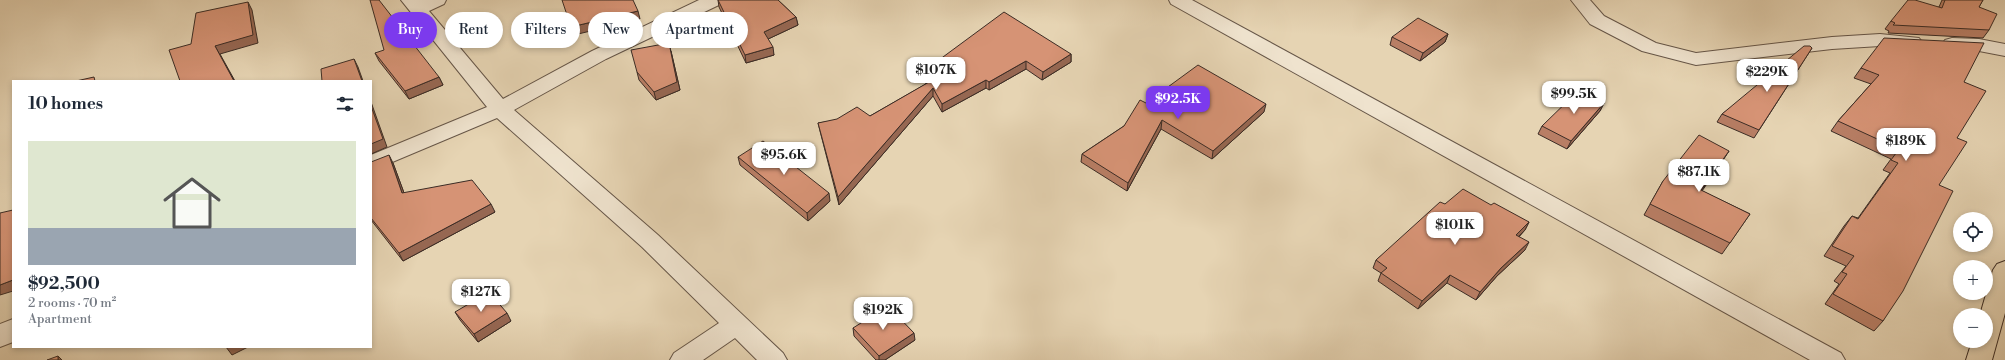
<!DOCTYPE html>
<meta charset="utf-8">
<style>
body{margin:0;font-family:"Libre Bodoni",serif;background:#f6f6f7;color:#1f2937;height:100vh;display:flex;flex-direction:column;font-size:15px;white-space:nowrap}
*{box-sizing:border-box;margin:0}
p{font-size:13px;color:#747a83}
.icon{flex:none;width:22px;height:22px;fill:none;stroke:currentColor;stroke-width:2;stroke-linecap:round;stroke-linejoin:round}
.map{position:relative;flex:1;overflow:hidden}
.details{position:absolute;left:12px;top:80px;width:360px;height:268px;display:flex;flex-direction:column;background:#fff;border-radius:0px;box-shadow:0 2px 6px #0003}
.details>*{flex:none}
.banner{position:absolute;left:384px;top:12px;width:380px;height:36px;display:flex;gap:8px}
.controls{position:absolute;left:1953px;top:212px;display:grid;gap:8px}
.controls a{display:grid;place-items:center;width:40px;height:40px;border-radius:50%;background:#fff;box-shadow:0 2px 6px #0003;font-size:20px}
.price{position:absolute;translate:-50% -34px;padding:0 9px;border-radius:8px;background:#fff;color:#222;font-size:13px;line-height:26px;filter:drop-shadow(0 1px 2px #0008)}
.price::after{content:'';position:absolute;left:50%;top:24px;width:12px;height:9px;margin-left:-6px;background:inherit;clip-path:polygon(0 0,100% 0,50% 100%)}
.price.active{background:#7c3aed;color:#fff}
ul{padding:0;list-style:none}
li{display:grid;align-content:center;gap:8px;height:212px;padding:0 16px}
li span{display:grid;place-items:center;height:124px;border-radius:0px;color:#555}
li>.icon{margin-inline-start:auto}
span .icon{width:72px;height:72px;fill:#fffc;stroke-width:1}
li b{font-size:17px}
h2{display:flex;justify-content:space-between;align-items:center;height:48px;padding:0 16px;font-size:17px}
.tag{padding:0 14px;border-radius:18px;background:#fff;box-shadow:0 2px 6px #0003;font-size:14px;line-height:36px}
.tag.active{background:#7c3aed;color:#fff}
.map>svg:first-child{display:block}
.lines{fill:none;stroke-linecap:round;stroke-linejoin:round}
.street-casing{stroke:#665648;stroke-width:2}
.highway-casing{stroke:#3b2c25;stroke-width:2}
.street{fill:#efe3ce;fill-rule:evenodd}
.highway{fill:#e6d4b3;fill-rule:evenodd}
.wall{fill:#b87e65;stroke:#3b2c25}
.shaded-wall{fill:#966752;stroke:#3b2c25}
.building{fill:#d69375;stroke:#3b2c25}
</style>
<div class="map">
<svg width="2005" height="360" viewBox="0 0 2005 360">
<rect width="100%" height="100%" fill="#e6d4b3"/>
<filter id="stains"><feTurbulence type="fractalNoise" baseFrequency=".005" numOctaves="4"/><feColorMatrix values="0 0 0 0 .2 0 0 0 0 .09 0 0 0 0 .02 0 0 0 .5 -.17"/></filter>
<radialGradient id="worn" r=".72"><stop offset=".6" stop-color="#630" stop-opacity="0"/><stop offset="1" stop-color="#630" stop-opacity=".3"/></radialGradient>
<g class="lines">
<g class="street-casing">
<g id="street">
<path d="M401 0H446L444 4 429 11 503 99 592 51 699 0H723L721 4 606 59 514 110 658 235 783 353 787 360H757L735 338 703 360H670L674 353 719 323 642 247 497 118 371 171V155L487 107Z"/>
<path d="M1169 0H1192L1841 353 1845 360H1810L1171 4Z"/>
<path d="M1571 0H1590L1604 16 1656 43 1696 53 1832 37 1880 34 1919 38 1922 42 1919 46 1912 48 1880 46 1832 49 1696 65 1642 51 1590 24Z"/>
<path d="M1952 38 1979 39 2005 44V56L1979 51 1945 48 1942 44 1945 40Z"/>
<path d="M13 319V342L0 347V324Z"/>
</g>
</g>
<g class="highway-casing">
<path id="highway" d="M2005 261V313L1992 360H1966L1972 341H1986V315H1980L1993 270 1997 264Z"/>
</g>
<use href="#street" class="street"/>
<use href="#highway" class="highway"/>
</g>
<g class="wall">
<path d="M718 0H778L796 17 798 25 768 39 774 55 746 63 719 7Z"/>
<path d="M1942 0H1983L1979 7 1989 30 1983 38 1888 33 1889 31 1885 29 1891 21 1939 7Z"/>
<path d="M1448 34 1445 42 1420 61 1390 45 1392 37Z"/>
<path d="M1812 48 1754 138 1717 122 1722 114Z"/>
<path d="M671 51 680 90 656 100 639 80 637 72Z"/>
<path d="M375 53 439 77 443 85 409 99 379 61Z"/>
<path d="M1071 54V62L1042 80 1026 69 989 90 986 88 942 112 933 96 839 205 820 131 818 123 870 116 926 84 924 79V71Z"/>
<path d="M1861 68 1964 82 1957 138 1939 185 1883 321 1874 331 1825 304 1839 284 1834 281 1846 266 1824 256 1844 226 1852 216 1858 218 1890 173 1883 170 1891 159 1831 131 1838 121 1871 84 1854 78Z"/>
<path d="M1146 103 1264 112 1212 159 1161 129 1127 191 1081 162 1082 154 1124 126Z"/>
<path d="M1604 103 1600 111 1567 149 1538 134 1542 126Z"/>
<path d="M738 157 830 201 808 221 740 165Z"/>
<path d="M371 162 393 163 404 193 495 212 403 261 371 220Z"/>
<path d="M1722 162 1702 191 1750 214 1722 254 1644 215 1663 181Z"/>
<path d="M1445 204 1529 222 1525 230 1519 237 1525 250 1497 276 1476 300 1447 283 1418 309 1378 281 1381 273 1373 268 1376 260Z"/>
<path d="M455 312 511 321 478 342 460 320Z"/>
<path d="M853 328 915 340 885 360H876L854 336Z"/>
</g>
<g class="shaded-wall">
<path d="M248 2 252 10 258 43 220 54 235 81H234L215 46Z"/>
<path d="M638 11 640 19 574 35 571 27Z"/>
<path d="M796 17 798 25 766 40 764 32Z"/>
<path d="M1448 34 1445 42 1420 61 1423 53Z"/>
<path d="M669 43 680 90 656 100 654 92Z"/>
<path d="M773 47 774 55 746 63 745 55Z"/>
<path d="M1071 54V62L1042 80 1043 72Z"/>
<path d="M354 59 358 67 363 81H362Z"/>
<path d="M1026 61V69L989 90V82Z"/>
<path d="M439 77 443 85 409 99 405 91Z"/>
<path d="M986 80V88L942 112V104Z"/>
<path d="M933 88V96L839 205 838 197Z"/>
<path d="M371 102 387 147 371 154Z"/>
<path d="M1604 103 1600 111 1567 149 1571 141Z"/>
<path d="M1266 104 1264 112 1212 159 1213 151Z"/>
<path d="M1162 120 1161 129 1127 191 1128 183Z"/>
<path d="M1729 151 1722 162 1694 201 1701 190Z"/>
<path d="M389 155 393 163 407 201 402 193Z"/>
<path d="M829 193 830 201 808 221 807 213Z"/>
<path d="M491 204 495 212 403 261 399 253Z"/>
<path d="M1529 222 1525 230 1512 243 1516 235Z"/>
<path d="M1529 242 1525 250 1497 276 1476 300 1480 292 1501 268Z"/>
<path d="M1450 275 1447 283 1418 309 1422 301Z"/>
<path d="M13 280V291L0 295V285Z"/>
<path d="M507 313 511 321 478 342 474 334Z"/>
<path d="M914 333 915 340 885 360H879V356Z"/>
<path d="M226 347H248L232 355Z"/>
<path d="M58 356 62 360H58Z"/>
</g>
<g class="building">
<path d="M370 0H379L439 77 405 91 375 53 384 50Z"/>
<path d="M562 0H633L638 11 571 27Z"/>
<path d="M718 0H778L796 17 764 32 773 47 745 55Z"/>
<path d="M1908 0H1915L1942 8 1945 0H1983L1979 7 1997 14 1989 30 1893 25 1895 23 1891 21Z"/>
<path d="M248 2 253 35 215 46 234 81H180L169 50 191 44 196 13Z"/>
<path d="M1004 12 1071 54 1043 72 1026 61 989 82 986 80 942 104 933 88 838 197 818 123 837 119 857 107 870 116 929 82 924 71Z"/>
<path d="M1418 18 1448 34 1423 53 1392 37Z"/>
<path d="M1884 38 1984 43 1964 82 1986 91 1957 138 1967 142 1939 185 1953 191 1903 291 1883 321 1833 294 1847 274 1842 272 1854 256 1832 246 1852 216 1858 219 1898 163 1891 160 1899 149 1838 121 1879 75 1861 68Z"/>
<path d="M669 43 677 82 654 92 637 72 631 50Z"/>
<path d="M1804 46H1810L1812 48 1759 130 1722 114Z"/>
<path d="M354 59 362 81H322L321 69Z"/>
<path d="M1198 65 1266 104 1213 151 1162 120 1128 183 1082 154 1124 126 1140 100 1146 103Z"/>
<path d="M94 77 95 81H76Z"/>
<path d="M1579 90 1604 103 1571 141 1542 126Z"/>
<path d="M371 106 383 139 371 144Z"/>
<path d="M1699 135 1729 151 1701 190 1750 214 1730 243 1650 204 1663 181Z"/>
<path d="M763 141 829 193 807 213 738 157Z"/>
<path d="M389 155 402 193 472 180 491 204 399 253 371 218V162Z"/>
<path d="M1463 189 1491 205 1494 203 1529 222 1516 235 1529 242 1501 268 1480 292 1450 275 1422 301 1381 273 1387 268 1376 260 1440 202 1445 204Z"/>
<path d="M13 210V280L0 285V213Z"/>
<path d="M489 292 507 313 474 334 455 312Z"/>
<path d="M888 306 914 333 879 356 853 328Z"/>
<path d="M58 356V360H47Z"/>
</g>
<rect width="100%" height="100%" filter="url(#stains)"/>
<rect width="100%" height="100%" fill="url(#worn)"/>
</svg>
<div class="controls">
<a><svg class="icon" aria-label="locate" viewBox="0 0 24 24"><circle cx="12" cy="12" r="6"/><path d="M12 2v4M12 18v4M2 12h4M18 12h4"/></svg></a>
<a>+</a>
<a>−</a>
</div>
<b class="price" style="left:936px;top:91px">$107K</b>
<b class="price" style="left:1767px;top:93px">$229K</b>
<b class="price" style="left:1574px;top:115px">$99.5K</b>
<b class="price active" style="left:1178px;top:120px">$92.5K</b>
<b class="price" style="left:1906px;top:162px">$189K</b>
<b class="price" style="left:784px;top:176px">$95.6K</b>
<b class="price" style="left:1699px;top:193px">$87.1K</b>
<b class="price" style="left:1455px;top:246px">$101K</b>
<b class="price" style="left:481px;top:313px">$127K</b>
<b class="price" style="left:883px;top:331px">$192K</b>
<div class="banner">
<a class="tag active">Buy</a>
<a class="tag">Rent</a>
<a class="tag">Filters</a>
<a class="tag">New</a>
<a class="tag">Apartment</a>
</div>
<section class="details">
<h2>10 homes<svg class="icon" aria-label="filters" viewBox="0 0 24 24"><path d="M4 7h16M4 17h16"/><circle cx="9" cy="7" r="2"/><circle cx="15" cy="17" r="2"/></svg></h2>
<ul>
<li><span style="background:linear-gradient(#dfe7d0 70%,#9aa5b1 0)"><svg class="icon" aria-label="home" viewBox="0 0 24 24"><path d="M3 11l9-7 9 7M6 9v11h12V9"/></svg></span><div><b>$92,500</b><p>2 rooms · 70 m²</p><p>Apartment</p></div></li>
</ul>
</section>
</div>
